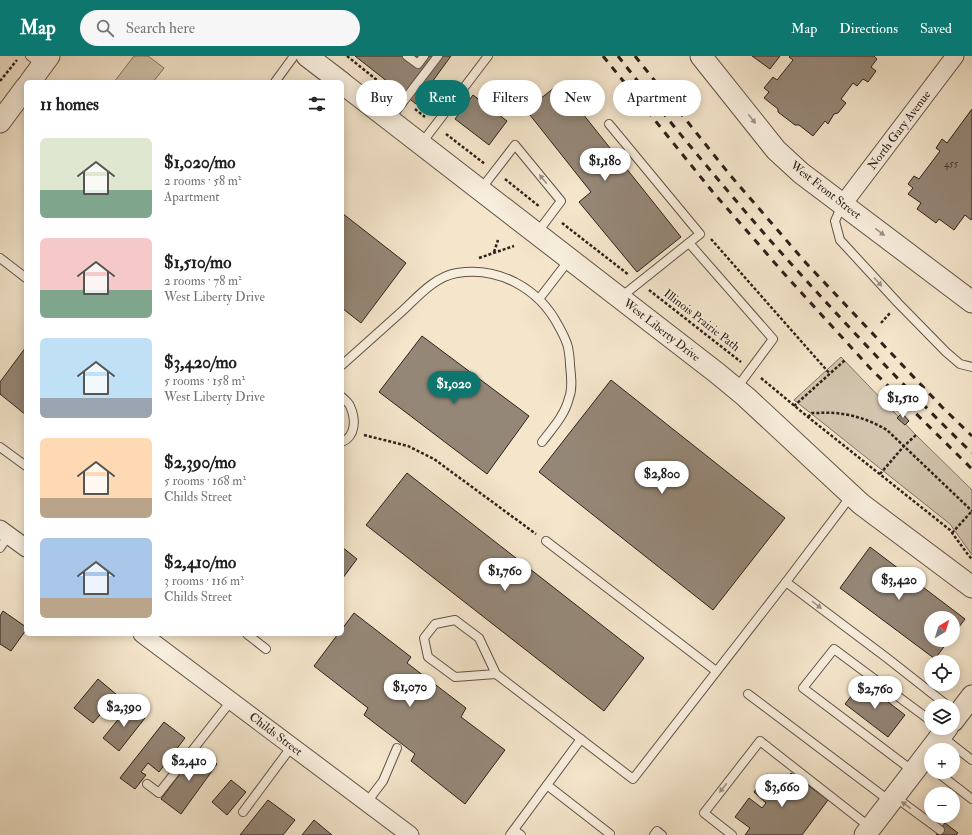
<!DOCTYPE html>
<meta charset="utf-8">
<style>
body{margin:0;font-family:"IM FELL Double Pica",serif;background:#f6f6f6;color:#202124;height:100vh;display:flex;flex-direction:column;font-size:15px;white-space:nowrap}
*{box-sizing:border-box;margin:0}
p{font-size:13px;color:#757577}
.icon{flex:none;width:22px;height:22px;fill:none;stroke:currentColor;stroke-width:2;stroke-linecap:round;stroke-linejoin:round}
.map{position:relative;flex:1;overflow:hidden}
.details{position:absolute;left:24px;top:24px;width:320px;height:556px;display:flex;flex-direction:column;background:#fff;border-radius:6px;box-shadow:0 2px 10px #0003}
.details>*{flex:none}
.hud{position:absolute;left:356px;top:24px;width:380px;height:36px;display:flex;gap:8px}
.needle{width:26px;rotate:38deg}
.fabs{position:absolute;left:924px;top:555px;display:grid;gap:8px}
.fabs a{display:grid;place-items:center;width:36px;height:36px;border-radius:50%;background:#fff;box-shadow:0 2px 10px #0003;font-size:20px}
.price{position:absolute;translate:-50% -34px;padding:0 9px;border-radius:14px;background:#fff;color:#222;font-size:13px;line-height:26px;filter:drop-shadow(0 1px 2px #0008)}
.price::after{content:'';position:absolute;left:50%;top:24px;width:12px;height:9px;margin-left:-6px;background:inherit;clip-path:polygon(0 0,100% 0,50% 100%)}
.price.current{background:#0f766e;color:#fff}
ul{padding:0;list-style:none}
li{display:flex;align-items:center;gap:12px;height:100px;padding:0 16px}
li span{display:grid;place-items:center;flex:none;width:112px;height:80px;border-radius:6px;color:#555}
li>.icon{margin-inline-start:auto}
span .icon{width:48px;height:48px;fill:#fffc;stroke-width:1}
li b{font-size:17px}
h2{display:flex;justify-content:space-between;align-items:center;height:48px;padding:0 16px;font-size:17px}
.pill{padding:0 14px;border-radius:18px;background:#fff;box-shadow:0 2px 10px #0003;font-size:14px;line-height:36px}
.pill.current{background:#0f766e;color:#fff}
header{display:flex;align-items:center;gap:24px;box-sizing:border-box;height:56px;padding:0 20px;background:#0f766e;color:#fff}
header strong{font-size:19px}
nav{display:flex;gap:22px;margin-inline-start:auto;font-size:14px}
.search{width:280px;height:36px;background:#f6f6f6;display:flex;align-items:center;gap:10px;box-sizing:border-box;padding:0 14px;border-radius:22px;color:#757577;font-size:15px}
.map>svg:first-child{display:block}
.green{fill:#d2c4ad;stroke:#807364}
.building{fill:#958777;stroke:#2e221b}
.lines{fill:none;stroke-linecap:round;stroke-linejoin:round}
.service-casing{stroke:#605347;stroke-width:10}
.minor-casing{stroke:#605347;stroke-width:19}
.tertiary-casing{stroke:#605347;stroke-width:23}
.path{stroke:#2e221b;stroke-width:2.5;stroke-dasharray:3 2;stroke-linecap:butt}
.service{stroke:#f8eedd;stroke-width:8}
.minor{stroke:#f8eedd;stroke-width:17}
.tertiary{stroke:#f8eedd;stroke-width:21}
.rail{stroke:#2e221b;stroke-width:3;stroke-dasharray:7 7;stroke-linecap:butt}
.oneway{fill:#9d9286}
.labels{text-anchor:middle;stroke-width:3;stroke-linejoin:round;paint-order:stroke}
.number-label{font-size:10px;fill:#483b32}
.street-label{font-size:12px;fill:#2e221b;stroke:#f8eedd}
</style>
<header>
<strong>Map</strong>
<div class="search"><svg class="icon" aria-label="search" viewBox="0 0 24 24"><circle cx="10" cy="10" r="6"/><path d="M15 15l6 6"/></svg>Search here</div>
<nav><a>Map</a><a>Directions</a><a>Saved</a></nav>
</header>
<div class="map">
<svg width="972" height="779" viewBox="0 0 972 779">
<rect width="100%" height="100%" fill="#f4e5cb"/>
<filter id="stains"><feTurbulence type="fractalNoise" baseFrequency=".005" numOctaves="4"/><feColorMatrix values="0 0 0 0 .2 0 0 0 0 .09 0 0 0 0 .02 0 0 0 .5 -.17"/></filter>
<radialGradient id="worn" r=".72"><stop offset=".6" stop-color="#630" stop-opacity="0"/><stop offset="1" stop-color="#630" stop-opacity=".3"/></radialGradient>
<g class="green">
<path d="M134 0H148L164 12 153 26H114Z"/>
<path d="M841 301 916 379 972 434V499L950 468 794 344Z"/>
</g>
<g class="building">
<path d="M355 0H451L416 48Z"/>
<path d="M752 0H780L770 13Z"/>
<path d="M790 0H874L877 3 871 11 876 15 868 26 863 23 857 30 853 27 841 43 846 47 838 57 834 58 828 68 825 65 813 80 799 69H795L778 56V53L764 42 769 36 764 32 773 21 777 24 793 4 789 1Z"/>
<path d="M559 28 681 181 637 216 579 146 591 136 526 54Z"/>
<path d="M473 39 507 65 489 89 455 63Z"/>
<path d="M972 53V162L971 164 965 159 954 174 939 163 936 167 917 153 921 147 908 138 913 132 908 128 914 120 919 123 940 95 936 92 942 83 947 87Z"/>
<path d="M342 157 406 207 361 267 342 252Z"/>
<path d="M422 280 529 360 487 418 379 336Z"/>
<path d="M26 291V359L0 338V326Z"/>
<path d="M611 324 785 462 713 554 539 416Z"/>
<path d="M902 357 909 365 905 369 897 362Z"/>
<path d="M407 417 644 602 604 655 366 469Z"/>
<path d="M342 491 357 503 342 523Z"/>
<path d="M870 491 965 563 953 579V562H931V584H949L935 603 840 532Z"/>
<path d="M3 555 26 571V574L11 595 0 588V560Z"/>
<path d="M354 557 411 601 407 607 466 652 461 661 505 694 465 748 411 705 415 698 364 659 368 652 314 610 338 578H342V573Z"/>
<path d="M98 623 117 639 93 667 74 652Z"/>
<path d="M862 626 905 659 888 681 845 648Z"/>
<path d="M130 649 145 662 119 695 103 682Z"/>
<path d="M164 666 185 682 159 716 148 707 141 716 146 719 135 733 120 722Z"/>
<path d="M198 694 217 708 181 758 161 743Z"/>
<path d="M791 717 828 744 802 779H745L750 772 735 761 749 742 762 752 766 747 754 736 767 718 782 729Z"/>
<path d="M231 724 246 736 227 759 212 746Z"/>
<path d="M268 744 295 764 283 779H240Z"/>
<path d="M314 764 332 779H302Z"/>
<path d="M945 767 958 777 956 779H936Z"/>
</g>
<g class="lines">
<g class="service-casing">
<g id="service">
<path d="M30 0 42 9"/>
<path d="M407 0 418 8 424 0"/>
<path d="M275 26 294 0"/>
<path d="M390 63 438 0"/>
<path d="M609 68 700 178 621 241"/>
<path d="M421 88 488 0"/>
<path d="M481 133 515 89 561 145 537 177"/>
<path d="M842 149 835 165 840 184 898 247 946 296 960 308 972 311"/>
<path d="M689 187 773 283 736 333"/>
<path d="M0 202 26 222"/>
<path d="M539 243 569 204"/>
<path d="M342 309C361 292 380 275 399 258 416 243 433 221 457 217 499 210 539 233 558 269 562 276 566 284 568 291 569 297 570 303 570 309 571 320 573 332 569 342 565 359 552 373 542 386"/>
<path d="M342 341C345 344 349 347 350 350 356 363 356 380 342 386"/>
<path d="M0 391 26 410"/>
<path d="M546 485 716 615"/>
<path d="M0 492 9 479"/>
<path d="M786 526 887 602 948 650"/>
<path d="M247 578 266 593"/>
<path d="M496 618 455 621 428 601 424 582 435 568 455 564 479 582 496 618 633 723 786 526 851 440"/>
<path d="M748 638 891 746"/>
<path d="M941 680 972 704"/>
<path d="M913 715 803 632 834 593 931 665"/>
<path d="M937 716 972 743"/>
<path d="M147 728 159 737 231 645"/>
<path d="M547 729 610 778"/>
<path d="M895 741 940 774"/>
<path d="M367 746 383 725 397 692"/>
<path d="M243 756 292 690"/>
<path d="M514 774 521 779"/>
<path d="M510 779 581 683"/>
<path d="M654 779 657 775 662 779"/>
<path d="M732 779 704 757 760 685 871 772"/>
</g>
</g>
<g class="minor-casing">
<g id="minor">
<path d="M843 148 955 0"/>
<path d="M0 473 26 492"/>
<path d="M142 578 410 779"/>
</g>
</g>
<g class="tertiary-casing">
<g id="tertiary">
<path d="M307 0 341 26"/>
<path d="M701 0 776 94 801 117 972 246"/>
<path d="M30 26 49 0"/>
<path d="M342 27 717 317 746 341 861 448 972 531"/>
<path d="M0 66 26 31"/>
<path d="M953 665 972 640"/>
<path d="M865 779 947 672"/>
</g>
</g>
<g class="path">
<path d="M347 0 393 37"/>
<path d="M0 25 17 4"/>
<path d="M415 53 425 61"/>
<path d="M446 78 485 108"/>
<path d="M505 123 540 151"/>
<path d="M562 167 629 219"/>
<path d="M711 183 830 318"/>
<path d="M494 196 498 184"/>
<path d="M479 202 514 190"/>
<path d="M649 234 741 306"/>
<path d="M881 267 890 257"/>
<path d="M761 322 808 361 950 474 969 500 972 503"/>
<path d="M794 350 845 304"/>
<path d="M808 361C808 361 811 358 812 357 814 357 817 357 819 357 842 355 867 362 887 374L972 455"/>
<path d="M364 379 408 390 434 403 536 478"/>
<path d="M880 418 904 390 916 379"/>
<path d="M952 477 972 455"/>
</g>
<use href="#service" class="service"/>
<use href="#minor" class="minor"/>
<use href="#tertiary" class="tertiary"/>
<g class="rail">
<path d="M603 0 712 135 788 222 870 312 972 413"/>
<path d="M618 0C666 62 717 123 768 182 834 256 901 328 972 397"/>
<path d="M635 0 730 119 806 207 942 351 972 380"/>
</g>
</g>
<defs><path id="oneway-solid" d="M-6-.8H1V-3.2L6.5 0L1 3.2V.8H-6Z"/></defs>
<g class="oneway">
<use href="#oneway-solid" transform="translate(752 63) rotate(51)"/>
<use href="#oneway-solid" transform="translate(543 123) rotate(-129)"/>
<use href="#oneway-solid" transform="translate(880 176) rotate(37)"/>
<use href="#oneway-solid" transform="translate(878 226) rotate(48)"/>
<use href="#oneway-solid" transform="translate(817 549) rotate(37)"/>
<use href="#oneway-solid" transform="translate(723 732) rotate(128)"/>
<use href="#oneway-solid" transform="translate(906 749) rotate(-144)"/>
</g>
<g class="labels">
<g class="number-label">
<text x="951" y="111">455</text>
</g>
<g class="street-label">
<text transform="translate(899 74) rotate(-53)" y="4">North Gary Avenue</text>
<text transform="translate(826 134) rotate(38)" y="4">West Front Street</text>
<text transform="translate(702 264) rotate(38)" y="4">Illinois Prairie Path</text>
<text transform="translate(662 274) rotate(38)" y="4">West Liberty Drive</text>
<text transform="translate(276 678) rotate(37)" y="4">Childs Street</text>
</g>
</g>
<rect width="100%" height="100%" filter="url(#stains)"/>
<rect width="100%" height="100%" fill="url(#worn)"/>
</svg>
<div class="fabs">
<a><svg class="needle" viewBox="-14 -14 28 28"><path d="M0-13l5 13h-10z" fill="#e53935"/><path d="M0 13l5-13h-10z" fill="#757577"/></svg></a>
<a><svg class="icon" aria-label="locate" viewBox="0 0 24 24"><circle cx="12" cy="12" r="6"/><path d="M12 2v4M12 18v4M2 12h4M18 12h4"/></svg></a>
<a><svg class="icon" aria-label="layers" viewBox="0 0 24 24"><path d="M12 4l9 5-9 5-9-5zM3 14l9 5 9-5"/></svg></a>
<a>+</a>
<a>−</a>
</div>
<b class="price" style="left:605px;top:126px">$1,180</b>
<b class="price current" style="left:454px;top:349px">$1,020</b>
<b class="price" style="left:903px;top:363px">$1,510</b>
<b class="price" style="left:662px;top:439px">$2,800</b>
<b class="price" style="left:505px;top:536px">$1,760</b>
<b class="price" style="left:899px;top:545px">$3,420</b>
<b class="price" style="left:410px;top:652px">$1,070</b>
<b class="price" style="left:875px;top:654px">$2,760</b>
<b class="price" style="left:124px;top:672px">$2,390</b>
<b class="price" style="left:189px;top:726px">$2,410</b>
<b class="price" style="left:782px;top:752px">$3,660</b>
<div class="hud">
<a class="pill">Buy</a>
<a class="pill current">Rent</a>
<a class="pill">Filters</a>
<a class="pill">New</a>
<a class="pill">Apartment</a>
</div>
<section class="details">
<h2>11 homes<svg class="icon" aria-label="filters" viewBox="0 0 24 24"><path d="M4 7h16M4 17h16"/><circle cx="9" cy="7" r="2"/><circle cx="15" cy="17" r="2"/></svg></h2>
<ul>
<li><span style="background:linear-gradient(#dfe7d0 65%,#7fa58c 0)"><svg class="icon" aria-label="home" viewBox="0 0 24 24"><path d="M3 11l9-7 9 7M6 9v11h12V9"/></svg></span><div><b>$1,020/mo</b><p>2 rooms · 58 m²</p><p>Apartment</p></div></li>
<li><span style="background:linear-gradient(#f6c9c9 65%,#7fa58c 0)"><svg class="icon" aria-label="home" viewBox="0 0 24 24"><path d="M3 11l9-7 9 7M6 9v11h12V9"/></svg></span><div><b>$1,510/mo</b><p>2 rooms · 78 m²</p><p>West Liberty Drive</p></div></li>
<li><span style="background:linear-gradient(#bfe0f5 75%,#9aa5b1 0)"><svg class="icon" aria-label="home" viewBox="0 0 24 24"><path d="M3 11l9-7 9 7M6 9v11h12V9"/></svg></span><div><b>$3,420/mo</b><p>5 rooms · 158 m²</p><p>West Liberty Drive</p></div></li>
<li><span style="background:linear-gradient(#ffd9b3 75%,#b9a48a 0)"><svg class="icon" aria-label="home" viewBox="0 0 24 24"><path d="M3 11l9-7 9 7M6 9v11h12V9"/></svg></span><div><b>$2,390/mo</b><p>5 rooms · 168 m²</p><p>Childs Street</p></div></li>
<li><span style="background:linear-gradient(#a9c7e8 75%,#b9a48a 0)"><svg class="icon" aria-label="home" viewBox="0 0 24 24"><path d="M3 11l9-7 9 7M6 9v11h12V9"/></svg></span><div><b>$2,410/mo</b><p>3 rooms · 116 m²</p><p>Childs Street</p></div></li>
</ul>
</section>
</div>
